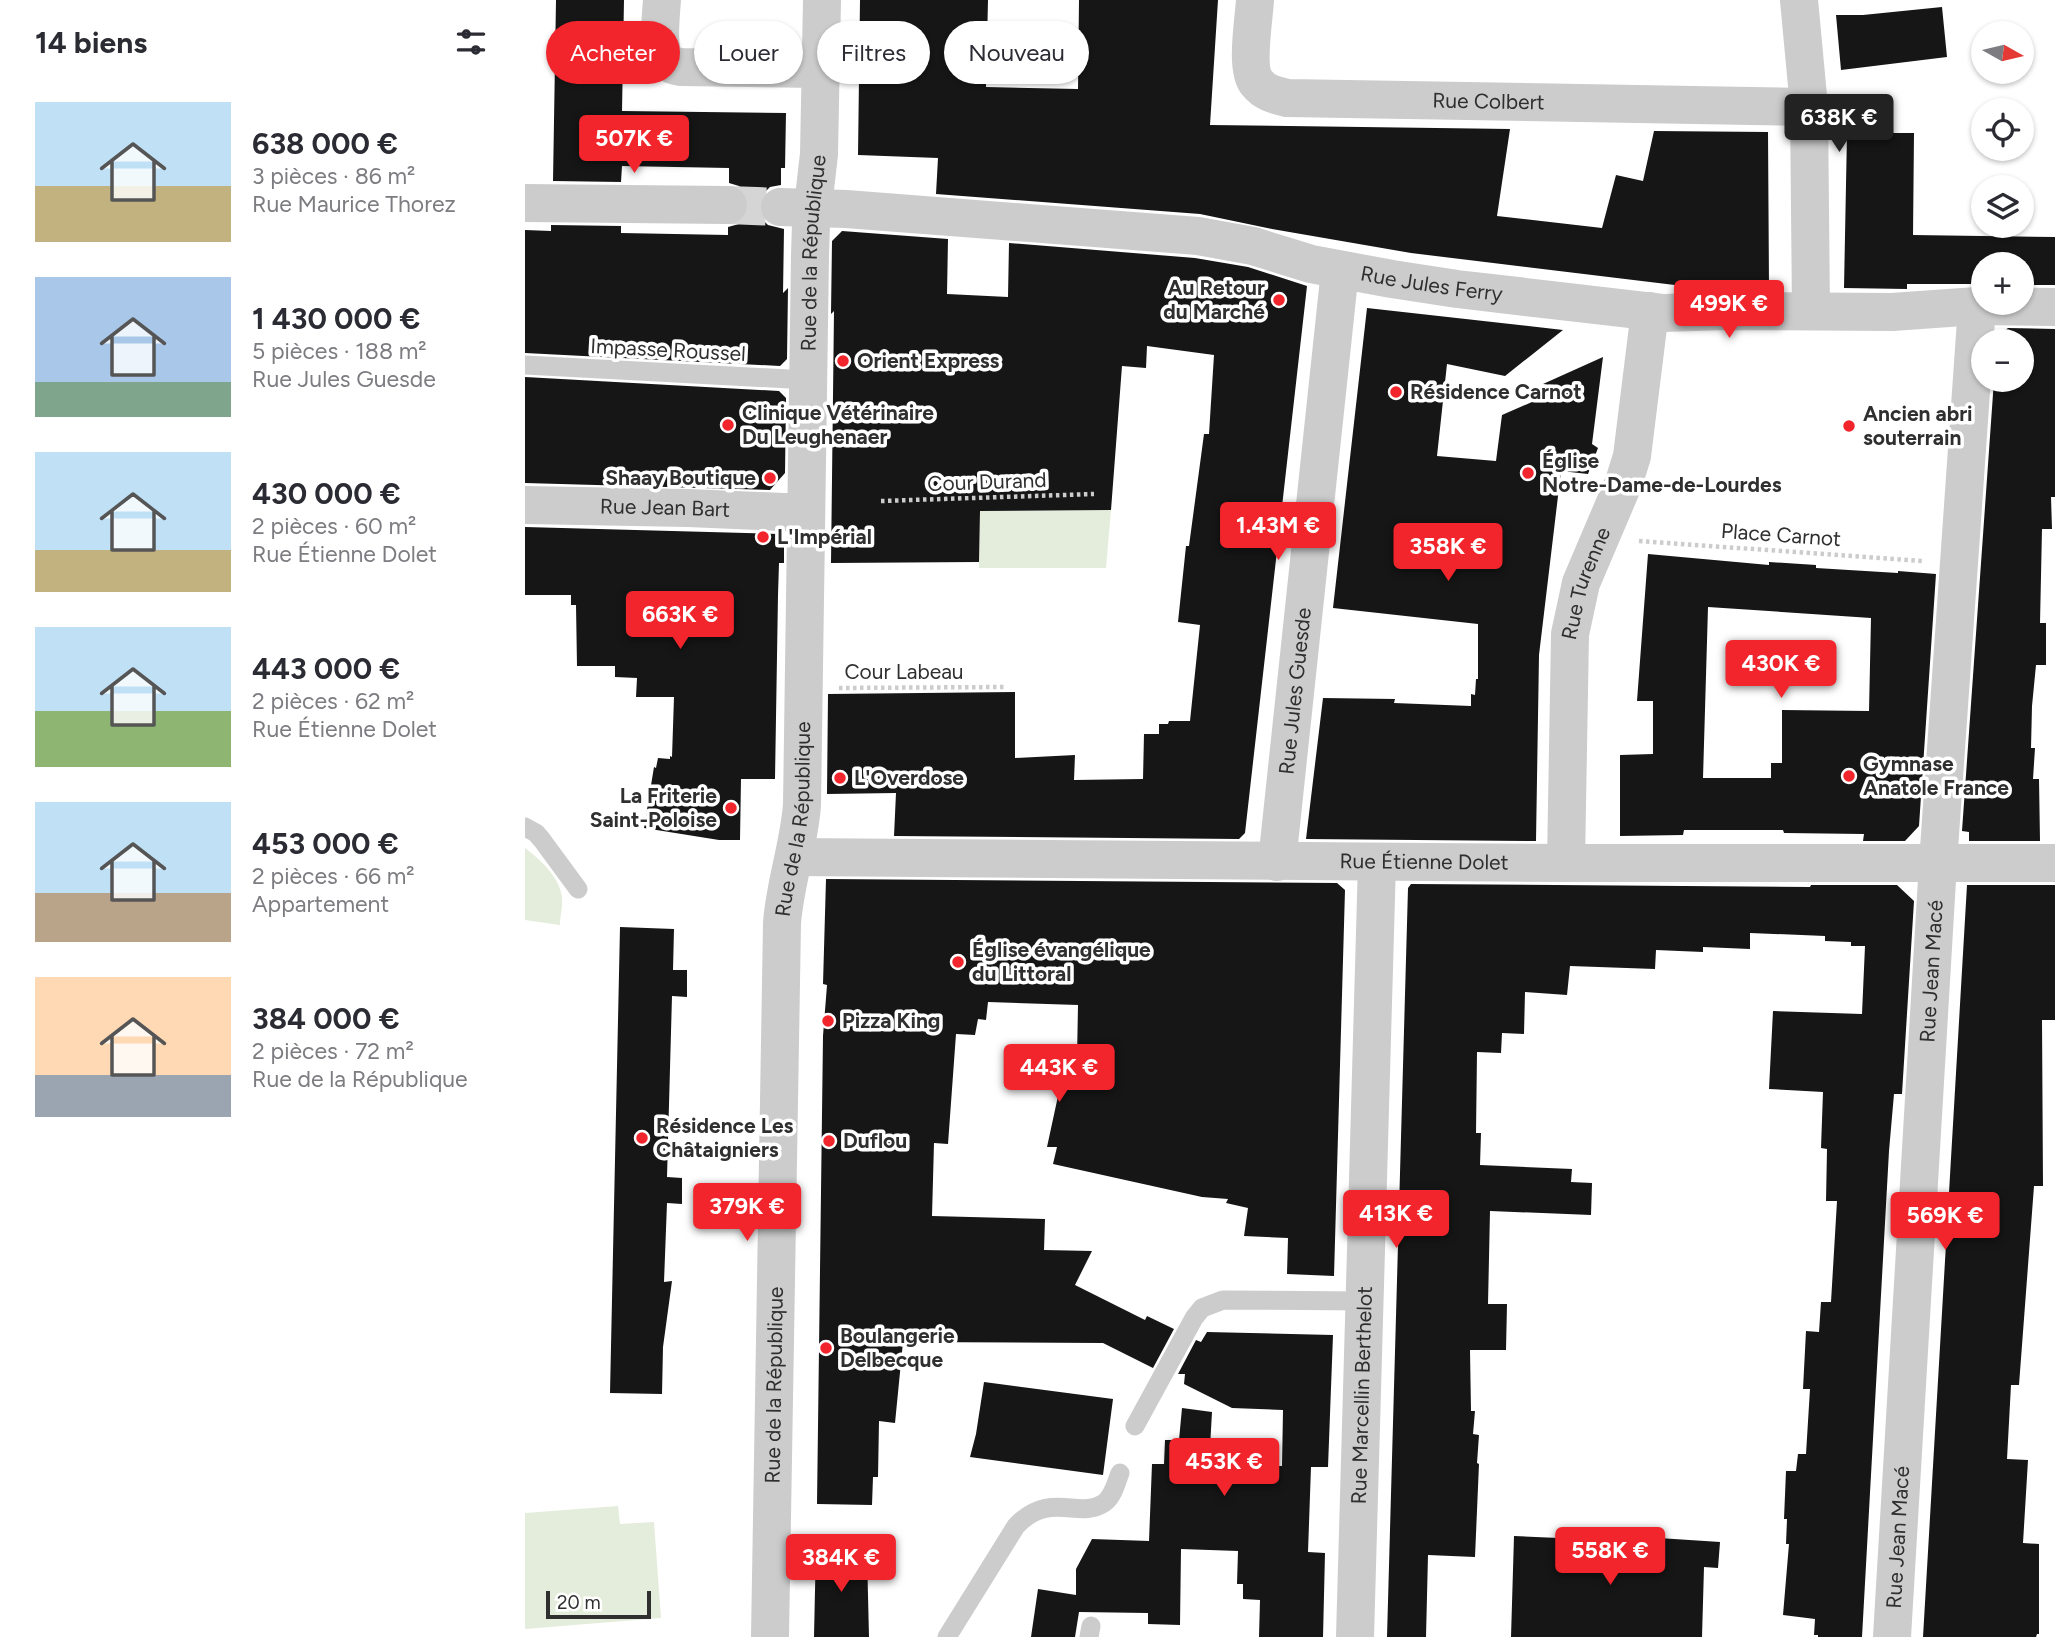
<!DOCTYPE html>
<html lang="fr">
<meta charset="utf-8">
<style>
body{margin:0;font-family:Figtree,sans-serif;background:#f7f7f7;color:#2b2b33;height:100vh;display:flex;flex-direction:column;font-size:26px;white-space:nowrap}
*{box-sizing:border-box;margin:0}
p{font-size:23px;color:#7c7c81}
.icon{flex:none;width:38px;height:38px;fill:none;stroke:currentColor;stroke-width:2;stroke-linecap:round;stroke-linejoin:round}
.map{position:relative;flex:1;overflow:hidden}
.details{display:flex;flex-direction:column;background:#fff;width:525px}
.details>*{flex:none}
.top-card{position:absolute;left:21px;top:21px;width:665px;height:63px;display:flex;gap:14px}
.needle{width:46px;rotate:98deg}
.tools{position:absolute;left:1446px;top:21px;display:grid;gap:14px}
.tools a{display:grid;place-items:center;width:63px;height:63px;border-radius:50%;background:#fff;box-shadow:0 2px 5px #0004;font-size:35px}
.scale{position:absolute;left:21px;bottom:18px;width:105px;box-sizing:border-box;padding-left:7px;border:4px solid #2f2f2f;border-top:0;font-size:19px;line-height:24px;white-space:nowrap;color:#2f2f2f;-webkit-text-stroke:5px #fff;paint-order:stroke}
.price{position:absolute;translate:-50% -60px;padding:0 16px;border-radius:7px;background:#f2252c;color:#fff;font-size:23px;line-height:46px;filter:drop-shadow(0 2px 4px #0008)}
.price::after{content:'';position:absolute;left:50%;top:42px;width:21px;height:16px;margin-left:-10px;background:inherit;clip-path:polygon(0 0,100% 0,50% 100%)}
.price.selected{background:#222;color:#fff}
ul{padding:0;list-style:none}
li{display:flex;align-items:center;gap:21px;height:175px;padding:0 35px}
li span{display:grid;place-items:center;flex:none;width:196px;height:140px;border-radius:0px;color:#555}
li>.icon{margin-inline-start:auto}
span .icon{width:84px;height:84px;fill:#fffc;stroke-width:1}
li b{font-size:30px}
h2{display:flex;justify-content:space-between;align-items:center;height:84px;padding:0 35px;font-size:30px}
.tag{padding:0 24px;border-radius:32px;background:#fff;box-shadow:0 2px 5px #0004;font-size:24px;line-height:63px}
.tag.selected{background:#f2252c;color:#fff}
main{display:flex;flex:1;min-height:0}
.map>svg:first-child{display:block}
.green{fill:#e4eddb}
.building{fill:#161616;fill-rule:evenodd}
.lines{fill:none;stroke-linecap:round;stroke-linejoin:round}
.minor-tunnel{stroke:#d5d5d5;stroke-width:38;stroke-dasharray:38 19;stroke-linecap:butt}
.path{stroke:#ccc;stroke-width:4.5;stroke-dasharray:3.5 3.5;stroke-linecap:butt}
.service{stroke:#ccc;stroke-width:19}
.minor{stroke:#ccc;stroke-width:38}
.tertiary{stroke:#ccc;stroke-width:38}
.poi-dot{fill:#f2252c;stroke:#fff;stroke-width:2.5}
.labels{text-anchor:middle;stroke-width:7;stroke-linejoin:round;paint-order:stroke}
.street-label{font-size:21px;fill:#2f2f2f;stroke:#fff}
.poi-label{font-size:21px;font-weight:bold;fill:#2f2f2f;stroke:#fff;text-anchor:start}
</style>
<main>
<section class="details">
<h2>14 biens<svg class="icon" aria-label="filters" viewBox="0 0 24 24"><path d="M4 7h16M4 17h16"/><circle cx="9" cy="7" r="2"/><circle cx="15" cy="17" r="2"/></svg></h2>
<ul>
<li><span style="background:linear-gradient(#bfe0f5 60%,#c2b280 0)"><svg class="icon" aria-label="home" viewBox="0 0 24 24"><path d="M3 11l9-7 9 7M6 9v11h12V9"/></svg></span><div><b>638 000 €</b><p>3 pièces · 86 m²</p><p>Rue Maurice Thorez</p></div></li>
<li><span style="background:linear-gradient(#a9c7e8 75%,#7fa58c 0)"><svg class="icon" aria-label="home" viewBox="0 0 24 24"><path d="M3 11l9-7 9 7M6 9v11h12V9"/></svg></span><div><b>1 430 000 €</b><p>5 pièces · 188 m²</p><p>Rue Jules Guesde</p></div></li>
<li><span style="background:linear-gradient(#bfe0f5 70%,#c2b280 0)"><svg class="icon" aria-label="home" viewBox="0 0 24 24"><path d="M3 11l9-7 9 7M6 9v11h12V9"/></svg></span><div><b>430 000 €</b><p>2 pièces · 60 m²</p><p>Rue Étienne Dolet</p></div></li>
<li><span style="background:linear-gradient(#bfe0f5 60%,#8fb573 0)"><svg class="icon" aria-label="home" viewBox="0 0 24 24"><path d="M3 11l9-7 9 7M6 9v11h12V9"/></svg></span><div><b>443 000 €</b><p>2 pièces · 62 m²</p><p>Rue Étienne Dolet</p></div></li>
<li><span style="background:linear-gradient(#bfe0f5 65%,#b9a48a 0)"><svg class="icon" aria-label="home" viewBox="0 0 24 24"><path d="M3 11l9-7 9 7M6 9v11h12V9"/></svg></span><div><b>453 000 €</b><p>2 pièces · 66 m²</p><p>Appartement</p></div></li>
<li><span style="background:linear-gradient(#ffd9b3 70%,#9aa5b1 0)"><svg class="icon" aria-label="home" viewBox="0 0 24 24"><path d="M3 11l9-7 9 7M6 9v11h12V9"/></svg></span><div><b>384 000 €</b><p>2 pièces · 72 m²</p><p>Rue de la République</p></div></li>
</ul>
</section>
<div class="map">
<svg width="1530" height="1637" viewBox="0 0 1530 1637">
<rect width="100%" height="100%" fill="#fff"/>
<g class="green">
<path d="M455 501 477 511 586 510 581 568H454Z"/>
<path d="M0 848C15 859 35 878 37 897 38 906 35 916 35 925L0 920Z"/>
<path d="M93 1506 95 1524 129 1522 136 1618 0 1629V1513Z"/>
</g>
<g class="building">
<path d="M31 0H99L97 111 261 113 260 168H256V185L245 187 237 195 233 207 236 218 243 225 259 229 258 293 263 288 262 359 255 366 0 353V230L26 231V225L96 226V233L203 235V227L214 224 222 215 225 206 222 194 214 186 204 183V168L97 166 96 182 28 181Z"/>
<path d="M335 0H463L461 87 553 89 554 0H693L685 125 985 129 972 216 1077 228 1091 175 1118 181 1129 131 1243 132 1244 287 1158 286 886 253 747 229 675 214 411 194 413 158 333 155Z"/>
<path d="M1417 7 1422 57 1316 70 1311 15H1338Z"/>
<path d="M1322 133H1389L1388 235 1530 237V285H1496V264H1458V284H1382V289L1319 288Z"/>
<path d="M317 231 423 239 422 294 483 297 484 243 670 258 723 267 782 286 720 833 714 839 369 836 371 793 302 794 303 694 490 692V758L550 755 549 780 618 779 619 734H634V724H643L644 721H665L675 625 653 622 661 546H664L679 434H684L689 355 622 346 621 368 597 366 586 510 455 511 454 562 306 563 309 311 306 314 307 241Z"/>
<path d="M842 308 1038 330 980 376 922 364 912 456 971 461 977 415 1039 388 1018 384 1078 357 1067 444 1073 448 1063 474 1036 471 1014 655 1011 841 781 839 798 698 870 699 869 703 946 706V694L950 695 951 679H953V624L808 608Z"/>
<path d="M1483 328 1530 329V497H1526L1527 529H1517L1515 623H1521V665H1511L1507 706 1506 748H1510L1508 779H1514L1515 841H1444V832L1437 831 1469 380H1496V341H1471L1472 336Z"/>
<path d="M0 377 254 391 261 398 260 473 245 490 0 483Z"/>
<path d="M0 527 254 534 259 538V563H254L253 595 250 779H216L215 840H194L119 828 129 767 131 768 133 758 145 759V756L147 757 149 697H111L112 678 90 677V666H52L51 605H46V595H0Z"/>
<path d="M1123 554 1244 565V562L1291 565V568L1373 573V571L1411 574 1394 826 1380 841H1338L1339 834 1259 833 1258 830H1159L1158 835 1095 836V755L1128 754V701H1112ZM1183 607 1346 618 1344 711 1257 710V763H1246V778H1178Z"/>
<path d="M301 879 812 883 820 890 809 1276 762 1274 763 1238 719 1236 723 1208 701 1203 703 1199 677 1197 528 1164 532 1147H522L541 1059H552L553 1005 463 1002 461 1020 453 1019 450 1035 431 1034 423 1144 409 1143 407 1216 520 1219 519 1250 567 1251 550 1285 620 1320 622 1316 649 1329 628 1368 578 1343 378 1342 370 1423 354 1421 353 1477H348L347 1505 292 1504 298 1036 302 985 298 984Z"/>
<path d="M886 884 1285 887 1286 885H1372L1389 901 1377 1094H1369L1364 1151 1337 1637H1293V1635H1289L1290 1619 1258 1615 1264 1544H1261L1262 1519H1259L1261 1471H1271L1273 1454H1281L1285 1389H1278L1281 1331 1294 1332 1296 1302H1306L1312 1201H1301L1302 1149 1296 1148 1298 1092 1244 1089 1248 1011 1337 1014 1340 946H1326V942L1300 941V936L1225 933V949L1178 947V952L1131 950 1130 969 1045 966 1042 995 1000 992 999 1034 977 1033 976 1053 952 1052 951 1133H956L955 1165 1047 1169 1046 1182 1067 1183 1066 1215 965 1211 963 1304H982L981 1350H945L946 1411H950L948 1434 954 1435 952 1463 954 1464 950 1557 903 1555 901 1637H862L883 888Z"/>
<path d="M1442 885H1530V1020H1517L1518 1186H1509L1494 1385H1486L1482 1459 1503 1460 1498 1543 1514 1544V1634H1512L1511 1637H1398Z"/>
<path d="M95 927 149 929 148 970H162V997L147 996 142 1177 157 1178V1204L142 1203 139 1282 147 1281 138 1347 137 1394 85 1393Z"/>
<path d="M682 1332 808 1335 803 1467H786L783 1552 800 1553 798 1637H734L735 1600 718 1599V1584H712L713 1551 656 1549 655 1625 623 1624V1613L554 1612 550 1637H506L513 1589 551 1595V1569L567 1539 624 1541 627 1464H639L640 1440H654L657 1408 687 1412 684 1465 757 1466 758 1410 707 1408 659 1384 660 1374H653L671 1340 676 1342Z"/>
<path d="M459 1382 588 1399 578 1475 445 1457 451 1434Z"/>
<path d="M989 1536 1103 1541V1536L1195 1542 1193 1568 1179 1567 1177 1637H986Z"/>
<path d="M291 1544 342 1554 344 1637H289Z"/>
</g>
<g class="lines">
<path class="minor-tunnel" d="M203 205 255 207"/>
<g class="path">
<path d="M356 501 569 494"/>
<path d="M1114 541 1398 561"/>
<path d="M314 688 480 687"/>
</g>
<g class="service">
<path d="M0 365 283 380"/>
<path d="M0 827 11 833 17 840 53 889"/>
<path d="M610 1426 669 1318 677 1308 698 1300 839 1301"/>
<path d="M422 1637 491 1526C525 1490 554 1520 579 1503 588 1497 591 1483 595 1473"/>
<path d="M564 1637 566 1626"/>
</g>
<g class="minor">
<path d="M137 0C136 14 132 49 140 59 144 65 150 66 156 67L296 69"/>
<path id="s1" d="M730 0C729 19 720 69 732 83 740 93 750 95 762 98L1284 107"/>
<path d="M1274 0 1284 107 1286 311"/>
<path d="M0 203 203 205"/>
<path id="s2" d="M255 207 321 209 673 236 728 246 786 264 867 279 932 289 1139 313 1201 311 1367 312 1452 306 1530 307"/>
<path id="s3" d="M0 505 163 508 281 513"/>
<path id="s4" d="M269 857 1041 863H1530"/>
<path id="s5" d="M752 862 815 270"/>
<path id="s6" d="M1041 863 1045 634 1056 583 1099 482 1107 456 1125 311"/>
<path id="s7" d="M830 1637 852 862"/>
<path id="s8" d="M1367 1637 1413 863 1452 306"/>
</g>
<path class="tertiary" id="s9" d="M245 1637 257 923C260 883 274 845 277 805L285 255 286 224 294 154 297 0"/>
</g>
<g class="poi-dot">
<circle cx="754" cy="300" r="7"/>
<circle cx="318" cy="361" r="7"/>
<circle cx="871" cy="392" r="7"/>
<circle cx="203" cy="425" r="7"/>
<circle cx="1324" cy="426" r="7"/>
<circle cx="1003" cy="473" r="7"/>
<circle cx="245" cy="478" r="7"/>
<circle cx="238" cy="537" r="7"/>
<circle cx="1324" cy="776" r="7"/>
<circle cx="315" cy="778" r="7"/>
<circle cx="206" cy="808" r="7"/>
<circle cx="433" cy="962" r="7"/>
<circle cx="303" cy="1021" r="7"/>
<circle cx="117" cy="1138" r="7"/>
<circle cx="304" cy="1141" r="7"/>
<circle cx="301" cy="1348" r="7"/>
</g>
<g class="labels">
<g class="street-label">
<text dy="7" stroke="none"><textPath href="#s1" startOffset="320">Rue Colbert</textPath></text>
<text dy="7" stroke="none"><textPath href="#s9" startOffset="1386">Rue de la République</textPath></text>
<text dy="7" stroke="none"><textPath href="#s2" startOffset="658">Rue Jules Ferry</textPath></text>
<text transform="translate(143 350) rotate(3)" y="7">Impasse Roussel</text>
<text transform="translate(462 482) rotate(-2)" y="7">Cour Durand</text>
<text dy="7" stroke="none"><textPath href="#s3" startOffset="140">Rue Jean Bart</textPath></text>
<text transform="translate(1256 535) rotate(4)" y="7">Place Carnot</text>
<text dy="7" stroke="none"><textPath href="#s6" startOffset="282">Rue Turenne</textPath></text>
<text x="379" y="679">Cour Labeau</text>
<text dy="7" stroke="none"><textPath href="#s5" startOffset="172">Rue Jules Guesde</textPath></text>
<text dy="7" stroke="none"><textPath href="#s9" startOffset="819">Rue de la République</textPath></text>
<text dy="7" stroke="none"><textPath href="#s4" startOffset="630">Rue Étienne Dolet</textPath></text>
<text dy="7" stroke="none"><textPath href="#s8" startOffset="667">Rue Jean Macé</textPath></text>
<text dy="7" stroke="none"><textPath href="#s9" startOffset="252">Rue de la République</textPath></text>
<text dy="7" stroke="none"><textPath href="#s7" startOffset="242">Rue Marcellin Berthelot</textPath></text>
<text dy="7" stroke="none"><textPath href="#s8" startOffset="100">Rue Jean Macé</textPath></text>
</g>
<g class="poi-label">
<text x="740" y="295" text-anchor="end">Au Retour<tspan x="740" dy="24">du Marché</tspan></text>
<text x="332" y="368">Orient Express</text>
<text x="885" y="399">Résidence Carnot</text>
<text x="217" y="420">Clinique Vétérinaire<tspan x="217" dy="24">Du Leughenaer</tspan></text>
<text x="1338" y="421">Ancien abri<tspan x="1338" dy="24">souterrain</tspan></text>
<text x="1017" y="468">Église<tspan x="1017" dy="24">Notre-Dame-de-Lourdes</tspan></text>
<text x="231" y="485" text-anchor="end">Shaay Boutique</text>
<text x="252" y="544">L'Impérial</text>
<text x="1338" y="771">Gymnase<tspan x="1338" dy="24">Anatole France</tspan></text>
<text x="329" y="785">L'Overdose</text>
<text x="192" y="803" text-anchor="end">La Friterie<tspan x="192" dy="24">Saint-Poloise</tspan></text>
<text x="447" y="957">Église évangélique<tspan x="447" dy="24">du Littoral</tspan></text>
<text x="317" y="1028">Pizza King</text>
<text x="131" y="1133">Résidence Les<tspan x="131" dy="24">Châtaigniers</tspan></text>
<text x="318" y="1148">Duflou</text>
<text x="315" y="1343">Boulangerie<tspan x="315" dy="24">Delbecque</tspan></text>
</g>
</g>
</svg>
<div class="tools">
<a><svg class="needle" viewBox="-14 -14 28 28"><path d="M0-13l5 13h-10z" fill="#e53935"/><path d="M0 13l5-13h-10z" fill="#7c7c81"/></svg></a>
<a><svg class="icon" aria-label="locate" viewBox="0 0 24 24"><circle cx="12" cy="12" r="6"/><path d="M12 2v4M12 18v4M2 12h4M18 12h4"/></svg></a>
<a><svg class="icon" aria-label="layers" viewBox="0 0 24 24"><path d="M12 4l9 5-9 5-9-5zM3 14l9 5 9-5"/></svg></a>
<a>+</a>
<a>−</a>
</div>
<div class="scale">20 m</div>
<b class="price selected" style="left:1314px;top:154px">638K €</b>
<b class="price" style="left:109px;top:175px">507K €</b>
<b class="price" style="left:1204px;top:340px">499K €</b>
<b class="price" style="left:753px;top:562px">1.43M €</b>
<b class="price" style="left:923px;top:583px">358K €</b>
<b class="price" style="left:155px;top:651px">663K €</b>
<b class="price" style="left:1256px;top:700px">430K €</b>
<b class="price" style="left:534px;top:1104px">443K €</b>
<b class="price" style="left:222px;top:1243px">379K €</b>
<b class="price" style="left:871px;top:1250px">413K €</b>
<b class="price" style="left:1420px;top:1252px">569K €</b>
<b class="price" style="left:699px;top:1498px">453K €</b>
<b class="price" style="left:1085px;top:1587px">558K €</b>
<b class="price" style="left:316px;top:1594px">384K €</b>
<div class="top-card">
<a class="tag selected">Acheter</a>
<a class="tag">Louer</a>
<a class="tag">Filtres</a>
<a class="tag">Nouveau</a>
</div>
</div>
</main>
